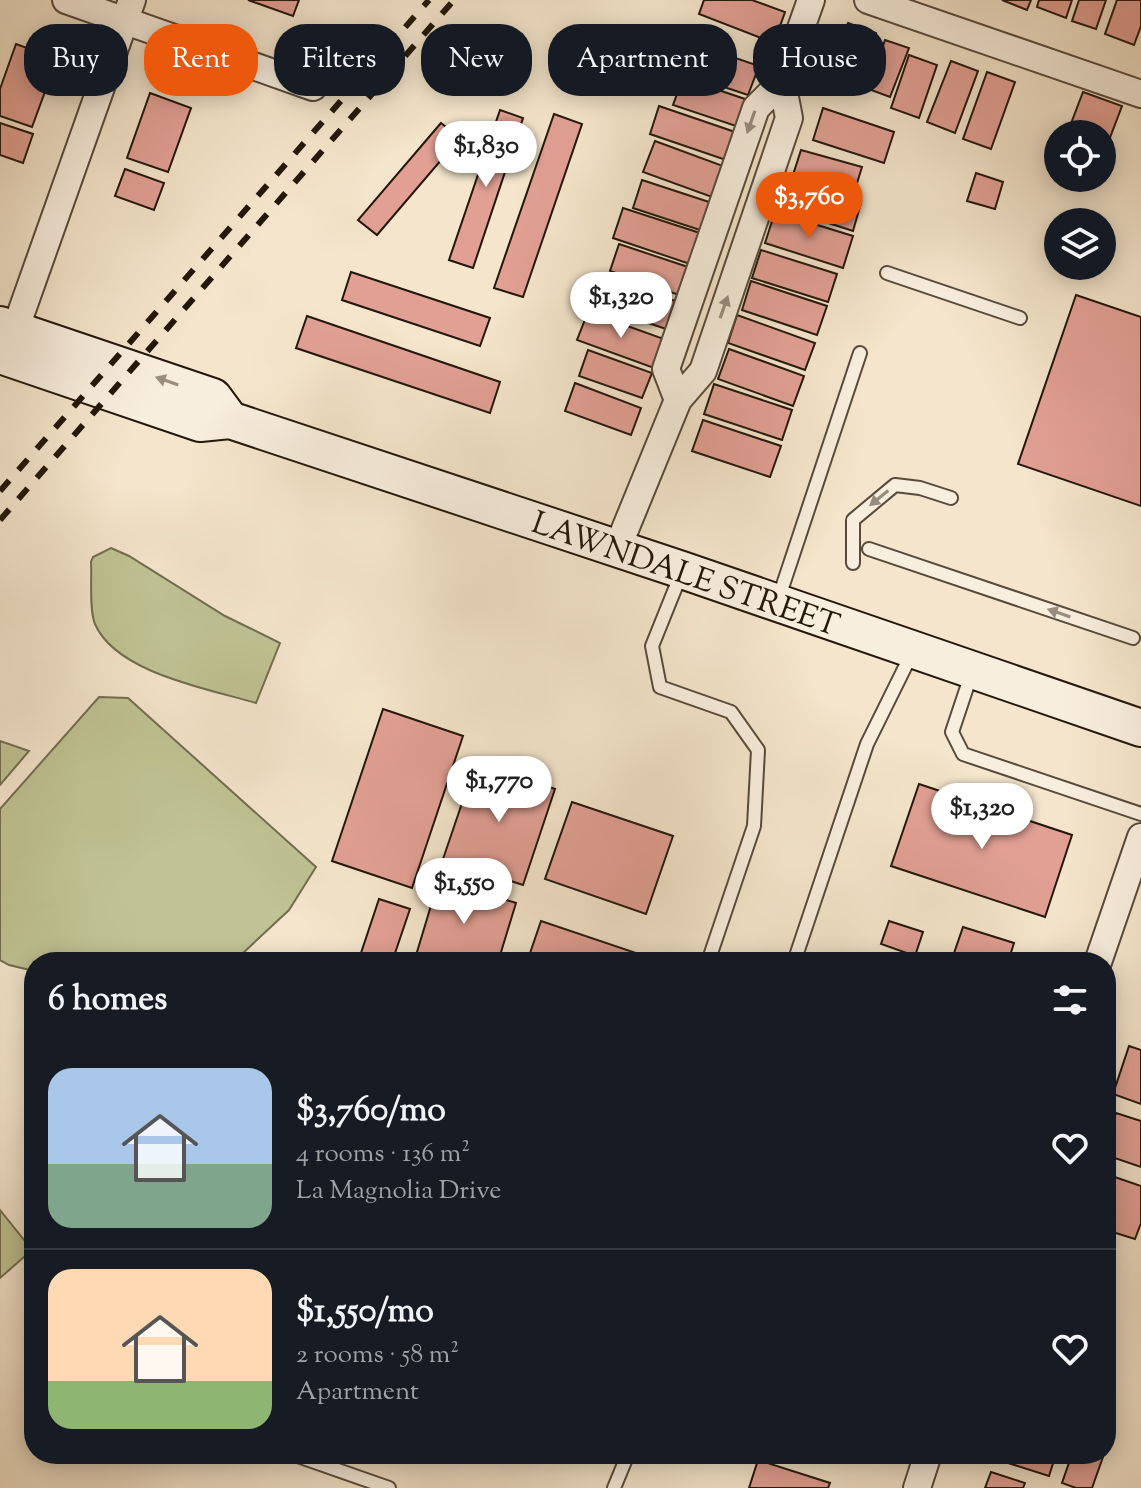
<!DOCTYPE html>
<meta charset="utf-8">
<style>
body{margin:0;font-family:"Sorts Mill Goudy",serif;background:#20242c;color:#f1f3f6;height:100vh;display:flex;flex-direction:column;font-size:30px;white-space:nowrap}
*{box-sizing:border-box;margin:0}
p{font-size:26px;color:#9ea1a6}
.icon{flex:none;width:44px;height:44px;fill:none;stroke:currentColor;stroke-width:2;stroke-linecap:round;stroke-linejoin:round}
.map{position:relative;flex:1;overflow:hidden}
.drawer{position:absolute;left:24px;top:952px;width:1092px;height:512px;display:flex;flex-direction:column;background:#171b24;border-radius:32px;box-shadow:0 4px 20px #0003}
.drawer>*{flex:none}
.banner{position:absolute;left:24px;top:24px;width:1094px;height:72px;display:flex;gap:16px}
.buttons{position:absolute;left:1044px;top:120px;display:grid;gap:16px}
.buttons a{display:grid;place-items:center;width:72px;height:72px;border-radius:50%;background:#171b24;box-shadow:0 4px 20px #0003;font-size:40px}
.price{position:absolute;translate:-50% -68px;padding:0 18px;border-radius:28px;background:#fff;color:#222;font-size:26px;line-height:52px;filter:drop-shadow(0 2px 4px #0008)}
.price::after{content:'';position:absolute;left:50%;top:48px;width:24px;height:18px;margin-left:-12px;background:inherit;clip-path:polygon(0 0,100% 0,50% 100%)}
.price.selected{background:#ea580c;color:#fff}
ul{padding:0;list-style:none}
li{display:flex;align-items:center;gap:24px;height:200px;padding:0 24px}
li+li{border-top:2px solid #363941}
li span{display:grid;place-items:center;flex:none;width:224px;height:160px;border-radius:24px;color:#555}
li>.icon{margin-inline-start:auto}
span .icon{width:96px;height:96px;fill:#fffc;stroke-width:1}
li b{font-size:34px}
h2{display:flex;justify-content:space-between;align-items:center;height:96px;padding:0 24px;font-size:34px}
.tag{padding:0 28px;border-radius:32px;background:#171b24;box-shadow:0 4px 20px #0003;font-size:28px;line-height:72px}
.tag.selected{background:#ea580c;color:#fff}
.map>svg:first-child{display:block}
.green{fill:#c0c394;stroke:#726d50;stroke-width:2}
.building{fill:#e2a095;stroke:#23170b;stroke-width:2}
.lines{fill:none;stroke-linecap:round;stroke-linejoin:round}
.service-casing{stroke:#574a3b;stroke-width:16}
.minor-casing{stroke:#574a3b;stroke-width:30}
.secondary-casing{stroke:#23170b;stroke-width:40}
.service{stroke:#f8eede;stroke-width:12}
.minor{stroke:#f8eede;stroke-width:26}
.secondary{stroke:#f8eede;stroke-width:36}
.rail{stroke:#23170b;stroke-width:6;stroke-dasharray:14 14;stroke-linecap:butt}
.oneway{fill:#988d7f}
.labels{text-anchor:middle;stroke-width:8;stroke-linejoin:round;paint-order:stroke}
.street-label{font-size:32px;fill:#23170b;stroke:#f8eede}
</style>
<div class="map">
<svg width="1141" height="1488" viewBox="0 0 1141 1488">
<rect width="100%" height="100%" fill="#f4e5cc"/>
<filter id="stains"><feTurbulence type="fractalNoise" baseFrequency=".0025" numOctaves="4"/><feColorMatrix values="0 0 0 0 .2 0 0 0 0 .09 0 0 0 0 .02 0 0 0 .5 -.17"/></filter>
<radialGradient id="worn" r=".72"><stop offset=".6" stop-color="#630" stop-opacity="0"/><stop offset="1" stop-color="#630" stop-opacity=".3"/></radialGradient>
<g class="green">
<path d="M111 548 129 556 225 616 280 643 256 703C209 689 116 673 95 624 89 610 92 578 91 562L93 557Z"/>
<path d="M99 697 128 698 316 867 289 910 243 953 216 962H34V971L9 965 0 960V809Z"/>
<path d="M0 741 29 751 0 785Z"/>
<path d="M0 1210 32 1250 0 1278Z"/>
</g>
<g class="building">
<path d="M248 0H299L293 16Z"/>
<path d="M704 0H752L785 12 774 43 699 14Z"/>
<path d="M1002 0H1031L1027 10Z"/>
<path d="M1039 0H1072L1066 18 1037 7Z"/>
<path d="M1079 0H1106L1096 29 1072 21Z"/>
<path d="M1117 0H1141V26L1134 45 1105 34Z"/>
<path d="M848 23 876 33 857 86 828 76Z"/>
<path d="M683 40 759 66 748 95 673 70Z"/>
<path d="M885 40 909 48 890 97 863 87 878 44 883 46Z"/>
<path d="M16 44 57 59 32 127 0 116V89Z"/>
<path d="M909 55 937 65 919 118 891 108Z"/>
<path d="M951 61 978 71 955 133 927 122Z"/>
<path d="M987 72 1015 82 991 149 963 139Z"/>
<path d="M683 78 745 99 736 126 673 105Z"/>
<path d="M1083 92 1122 106 1106 148 1102 147V134H1067Z"/>
<path d="M150 93 191 108 168 172 127 158Z"/>
<path d="M659 106 735 132 726 160 650 134Z"/>
<path d="M823 108 894 132 884 163 813 140Z"/>
<path d="M500 110 523 118 473 268 449 260Z"/>
<path d="M554 114 582 124 523 297 494 288Z"/>
<path d="M0 123 33 134 23 163 0 155Z"/>
<path d="M441 123 460 138 377 235 358 220Z"/>
<path d="M655 141 723 166 712 197 643 172Z"/>
<path d="M801 150 862 167 853 196 792 178Z"/>
<path d="M125 169 164 183 154 210 115 196Z"/>
<path d="M976 173 1003 182 995 209 967 201Z"/>
<path d="M785 179 861 203 853 231 776 206Z"/>
<path d="M642 180 712 203 703 231 633 208Z"/>
<path d="M623 208 700 233 690 264 613 238Z"/>
<path d="M775 212 853 236 843 268 765 243Z"/>
<path d="M619 244 688 267 679 295 610 271Z"/>
<path d="M761 250 837 274 828 302 752 278Z"/>
<path d="M351 272 490 318 480 346 342 300Z"/>
<path d="M607 278 675 301 666 329 598 306Z"/>
<path d="M751 281 827 306 817 335 742 310Z"/>
<path d="M1076 295 1141 317V506L1018 464Z"/>
<path d="M588 312 664 339 654 368 577 340Z"/>
<path d="M737 315 815 343 805 370 728 343Z"/>
<path d="M307 316 500 382 490 413 296 348Z"/>
<path d="M729 349 804 376 793 406 718 379Z"/>
<path d="M588 350 652 373 642 398 579 376Z"/>
<path d="M575 383 641 408 631 435 565 411Z"/>
<path d="M714 384 792 410 782 440 704 414Z"/>
<path d="M703 420 781 446 770 477 692 451Z"/>
<path d="M383 709 463 736 412 888 332 861Z"/>
<path d="M476 762 555 789 523 885 443 859Z"/>
<path d="M919 784 1072 835 1045 917 891 866Z"/>
<path d="M572 802 673 836 646 914 545 879Z"/>
<path d="M439 879 516 903 498 962H414Z"/>
<path d="M379 899 410 909 392 962H358Z"/>
<path d="M541 921 642 955 639 962H527Z"/>
<path d="M889 921 923 932 915 956 881 944Z"/>
<path d="M963 927 1014 943 1008 962H951Z"/>
<path d="M1129 1046 1141 1050V1104L1113 1094Z"/>
<path d="M1116 1113 1141 1121V1167L1106 1155V1143Z"/>
<path d="M1106 1174 1141 1186V1223L1135 1239 1106 1230Z"/>
<path d="M987 1454H1056L1049 1476 986 1456Z"/>
<path d="M1072 1454H1104L1092 1488H1076L1062 1483Z"/>
<path d="M758 1460 830 1483 828 1488H749Z"/>
<path d="M991 1472 1025 1483 1023 1488H985Z"/>
</g>
<g class="lines">
<g class="service-casing">
<g id="service">
<path d="M887 273 1020 318"/>
<path d="M869 549 1133 638"/>
<path d="M853 563V520L895 485 920 488 951 498"/>
<path d="M681 574 652 646 660 687 731 712 758 750 754 826 708 962"/>
<path d="M778 600 860 353"/>
<path d="M971 675 952 732 963 754 1141 814"/>
<path d="M794 962 867 744 912 653"/>
<path d="M292 1454 389 1488"/>
<path d="M614 1488 628 1454"/>
</g>
</g>
<g class="minor-casing">
<g id="minor">
<path d="M66 0 313 87"/>
<path d="M868 0 1141 94"/>
<path d="M782 82 811 0"/>
<path d="M15 330 132 0"/>
<path d="M617 549 678 400 703 371 789 118 782 82 756 108 666 369 678 400"/>
<path d="M1098 962 1141 837"/>
<path d="M917 1488 928 1454"/>
</g>
</g>
<g class="secondary-casing">
<g id="secondary">
<path d="M0 325 213 397 230 420"/>
<path d="M0 355 200 423 230 420 682 570 1141 728"/>
</g>
</g>
<use href="#service" class="service"/>
<use href="#minor" class="minor"/>
<use href="#secondary" class="secondary"/>
<g class="rail">
<path d="M0 491 429 0"/>
<path d="M0 520 454 0"/>
</g>
</g>
<defs><path id="oneway-solid" d="M-6-.8H1V-3.2L6.5 0L1 3.2V.8H-6Z" transform="scale(2)"/></defs>
<g class="oneway">
<use href="#oneway-solid" transform="translate(751 122) rotate(109)"/>
<use href="#oneway-solid" transform="translate(724 307) rotate(-71)"/>
<use href="#oneway-solid" transform="translate(167 381) rotate(-161)"/>
<use href="#oneway-solid" transform="translate(879 498) rotate(141)"/>
<use href="#oneway-solid" transform="translate(1059 613) rotate(-161)"/>
</g>
<g class="labels">
<g class="street-label">
<text transform="translate(686 573) rotate(19)" y="11">LAWNDALE STREET</text>
</g>
</g>
<rect width="100%" height="100%" filter="url(#stains)"/>
<rect width="100%" height="100%" fill="url(#worn)"/>
</svg>
<div class="buttons">
<a><svg class="icon" aria-label="locate" viewBox="0 0 24 24"><circle cx="12" cy="12" r="6"/><path d="M12 2v4M12 18v4M2 12h4M18 12h4"/></svg></a>
<a><svg class="icon" aria-label="layers" viewBox="0 0 24 24"><path d="M12 4l9 5-9 5-9-5zM3 14l9 5 9-5"/></svg></a>
</div>
<b class="price" style="left:486px;top:189px">$1,830</b>
<b class="price selected" style="left:809px;top:240px">$3,760</b>
<b class="price" style="left:621px;top:340px">$1,320</b>
<b class="price" style="left:499px;top:824px">$1,770</b>
<b class="price" style="left:982px;top:851px">$1,320</b>
<b class="price" style="left:464px;top:926px">$1,550</b>
<div class="banner">
<a class="tag">Buy</a>
<a class="tag selected">Rent</a>
<a class="tag">Filters</a>
<a class="tag">New</a>
<a class="tag">Apartment</a>
<a class="tag">House</a>
</div>
<section class="drawer">
<h2>6 homes<svg class="icon" aria-label="filters" viewBox="0 0 24 24"><path d="M4 7h16M4 17h16"/><circle cx="9" cy="7" r="2"/><circle cx="15" cy="17" r="2"/></svg></h2>
<ul>
<li><span style="background:linear-gradient(#a9c7e8 60%,#7fa58c 0)"><svg class="icon" aria-label="home" viewBox="0 0 24 24"><path d="M3 11l9-7 9 7M6 9v11h12V9"/></svg></span><div><b>$3,760/mo</b><p>4 rooms · 136 m²</p><p>La Magnolia Drive</p></div><svg class="icon" aria-label="heart" viewBox="0 0 24 24"><path d="M12 20l-8-8c-3-5 5-10 8-4 3-6 11-1 8 4z"/></svg></li>
<li><span style="background:linear-gradient(#ffd9b3 70%,#8fb573 0)"><svg class="icon" aria-label="home" viewBox="0 0 24 24"><path d="M3 11l9-7 9 7M6 9v11h12V9"/></svg></span><div><b>$1,550/mo</b><p>2 rooms · 58 m²</p><p>Apartment</p></div><svg class="icon" aria-label="heart" viewBox="0 0 24 24"><path d="M12 20l-8-8c-3-5 5-10 8-4 3-6 11-1 8 4z"/></svg></li>
</ul>
</section>
</div>
